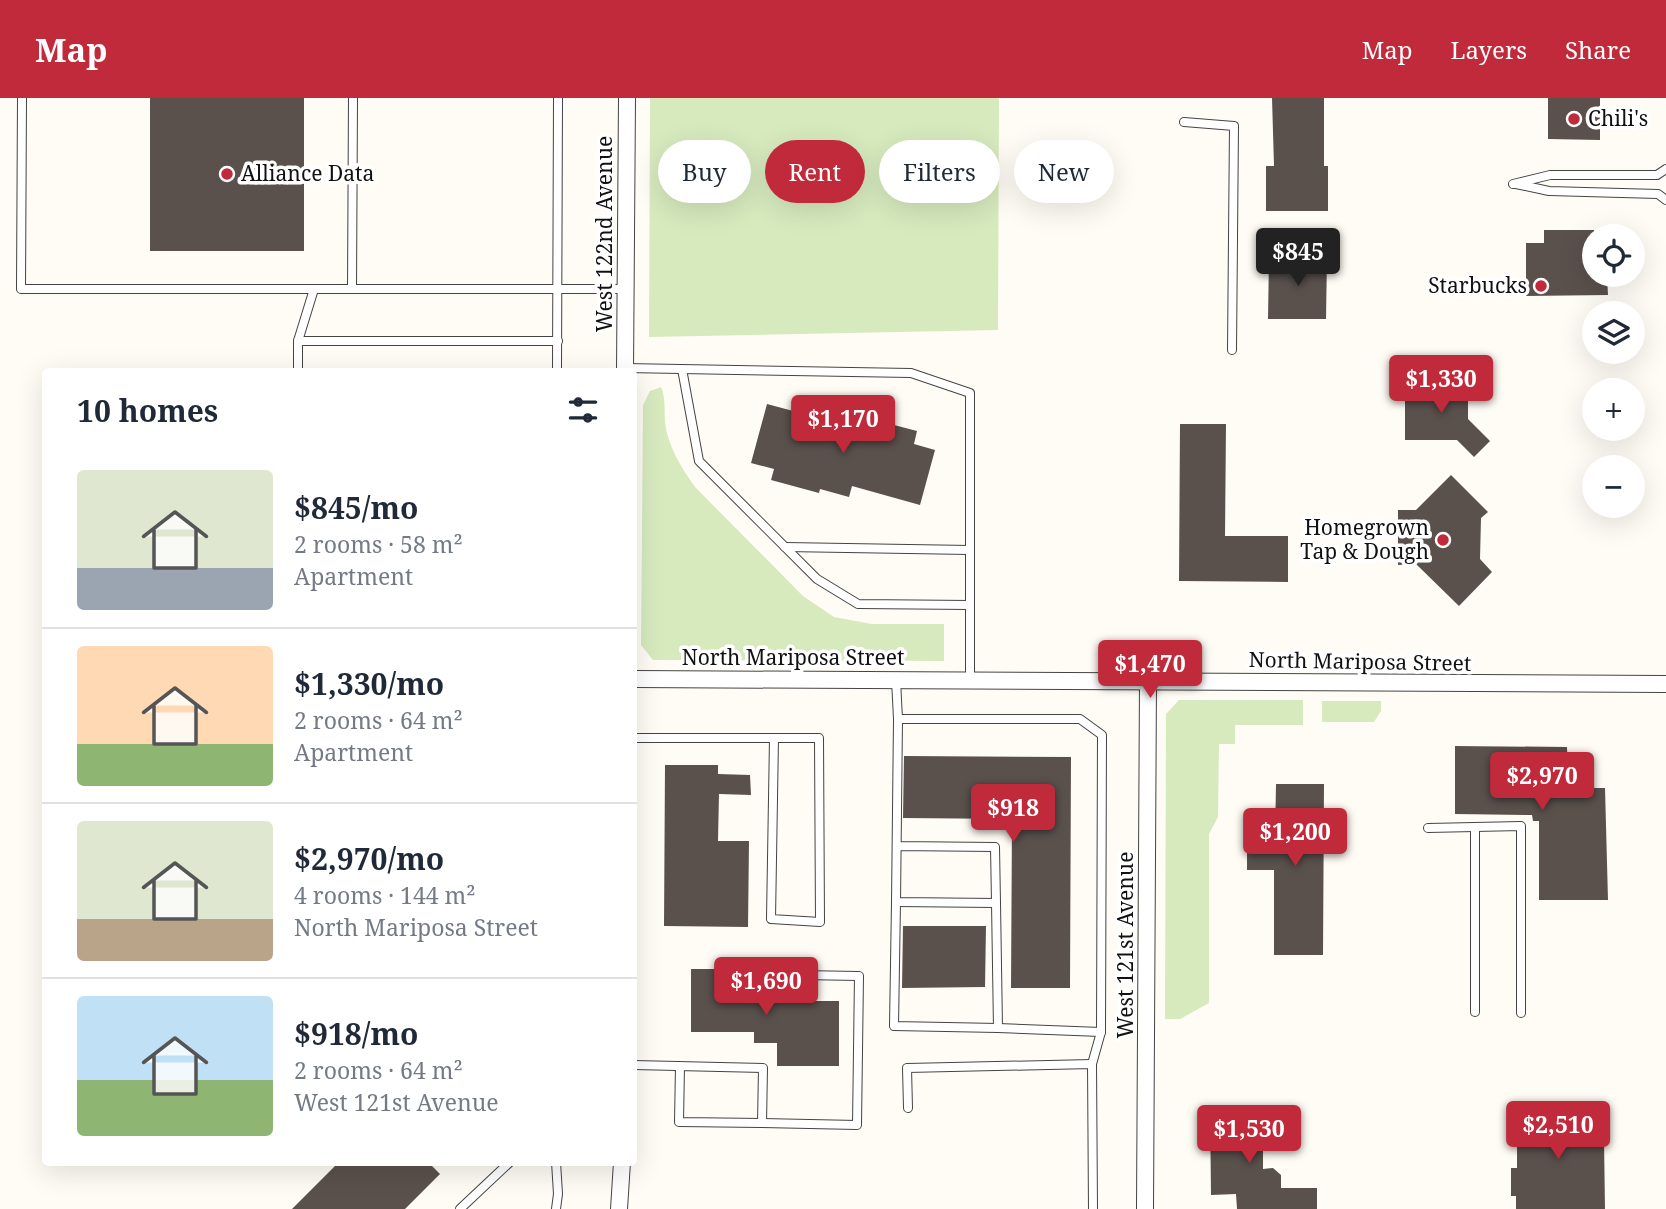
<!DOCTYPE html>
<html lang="en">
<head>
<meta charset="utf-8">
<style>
	body { margin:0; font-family:"Noto Serif",serif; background:#f6f6f7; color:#1f2937; height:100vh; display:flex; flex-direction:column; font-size:26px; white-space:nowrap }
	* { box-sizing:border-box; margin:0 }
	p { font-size:23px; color:#747a83 }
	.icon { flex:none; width:38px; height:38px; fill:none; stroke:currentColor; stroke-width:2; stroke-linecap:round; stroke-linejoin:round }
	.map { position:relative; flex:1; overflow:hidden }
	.sheet { position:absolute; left:42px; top:270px; width:595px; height:798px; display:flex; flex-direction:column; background:#fff; border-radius:7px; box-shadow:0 7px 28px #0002 }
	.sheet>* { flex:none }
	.guide { position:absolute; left:658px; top:42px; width:665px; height:63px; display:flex; gap:14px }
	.tools { position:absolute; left:1582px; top:126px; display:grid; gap:14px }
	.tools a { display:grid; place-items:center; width:63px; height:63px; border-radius:50%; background:#fff; box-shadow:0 7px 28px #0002; font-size:35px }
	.price { position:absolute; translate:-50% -60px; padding:0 16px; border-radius:7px; background:#c02a3b; color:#fff; font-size:23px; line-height:46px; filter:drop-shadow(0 2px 4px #0008) }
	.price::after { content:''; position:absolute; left:50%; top:42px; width:21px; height:16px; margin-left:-10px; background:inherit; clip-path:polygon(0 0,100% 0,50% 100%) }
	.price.on { background:#222; color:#fff }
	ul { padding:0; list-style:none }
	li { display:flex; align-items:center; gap:21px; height:175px; padding:0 35px }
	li+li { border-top:2px solid #e0e1e3 }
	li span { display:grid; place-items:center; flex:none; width:196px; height:140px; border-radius:7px; color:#555 }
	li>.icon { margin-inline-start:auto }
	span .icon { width:84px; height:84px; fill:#fffc; stroke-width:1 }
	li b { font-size:30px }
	h2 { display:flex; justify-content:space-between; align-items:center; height:84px; padding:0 35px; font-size:30px }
	.chip { padding:0 24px; border-radius:32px; background:#fff; box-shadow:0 7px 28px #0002; font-size:24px; line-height:63px }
	.chip.on { background:#c02a3b; color:#fff }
	header { display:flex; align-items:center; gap:42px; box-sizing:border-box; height:98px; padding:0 35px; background:#c02a3b; color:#fff }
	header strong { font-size:33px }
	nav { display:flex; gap:38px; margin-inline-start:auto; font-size:24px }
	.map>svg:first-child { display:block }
</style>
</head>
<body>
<header>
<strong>Map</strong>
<nav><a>Map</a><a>Layers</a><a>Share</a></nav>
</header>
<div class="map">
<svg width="1666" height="1111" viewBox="0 0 1666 1111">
	<rect width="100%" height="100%" fill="#fffcf5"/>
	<g fill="#d7eabe">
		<polygon points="650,0 999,0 998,232 649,239"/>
		<path d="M661 289C666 301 664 310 665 323 667 347 682 371 696 390L803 498 834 519 872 526H944V563L653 562 641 547 643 307 650 293Z"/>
		<polygon points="1179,602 1303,602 1303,627 1235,627 1235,646 1219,646 1218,719 1209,736 1209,905 1180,921 1165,921 1166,616"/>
		<polygon points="1322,603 1381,603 1381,613 1374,624 1322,624"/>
	</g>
	<g fill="#5a514d">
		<rect x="150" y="0" width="154" height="153"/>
		<polygon points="1272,0 1324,0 1324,68 1328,68 1328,113 1266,113 1266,68 1274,68"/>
		<polygon points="1548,0 1600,0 1600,42 1548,41"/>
		<polygon points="1544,132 1594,132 1594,177 1607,177 1608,197 1526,198 1526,145 1544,145"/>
		<polygon points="1269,159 1327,159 1326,221 1268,221"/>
		<polygon points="1444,278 1444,289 1468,289 1468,321 1490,343 1474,359 1457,342 1405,342 1405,290 1425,290 1425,279"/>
		<polygon points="767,306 838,325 841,316 870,324 871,321 917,333 914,346 935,352 920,407 852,388 849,399 820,391 819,395 771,382 774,371 751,365"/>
		<polygon points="1180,326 1226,326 1225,438 1288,438 1288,484 1179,483"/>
		<polygon points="1451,377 1488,414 1481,420 1480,461 1492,474 1459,508 1416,466 1398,467 1398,412 1416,412"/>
		<polygon points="1455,648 1567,649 1568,676 1582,676 1582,690 1605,690 1608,802 1539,802 1539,723 1533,723 1532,717 1455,716"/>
		<polygon points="904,658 1071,659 1070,890 1011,890 1012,721 903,720"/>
		<polygon points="665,667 718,667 718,676 750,677 751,697 719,696 718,743 749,743 748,829 664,828"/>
		<polygon points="1276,686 1324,686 1323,857 1274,857 1274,772 1247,772 1247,740 1275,740"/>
		<polygon points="903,828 986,828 985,889 902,890"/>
		<polygon points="691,871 754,871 754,887 777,887 777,903 839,903 839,968 777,968 777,945 754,945 754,934 691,934"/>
		<polygon points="1210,1012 1263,1012 1263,1071 1273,1070 1281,1077 1281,1090 1317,1090 1317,1111 1237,1111 1236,1096 1211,1097"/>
		<polygon points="1517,1012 1594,1012 1595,1041 1604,1041 1605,1111 1516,1111 1516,1098 1511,1098 1511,1070 1517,1070"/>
		<polygon points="339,1064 428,1064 440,1076 405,1111 292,1111"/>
	</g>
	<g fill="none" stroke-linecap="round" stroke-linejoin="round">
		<defs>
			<g id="service">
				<polyline points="22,0 21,191 626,191"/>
				<polyline points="1184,24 1234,28 1232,252"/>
				<polyline points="1513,86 1550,77 1657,77 1666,71"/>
				<polyline points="1516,86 1549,93 1658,96 1666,102"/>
				<polyline points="352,191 353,0"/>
				<polyline points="298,243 558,243"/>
				<polyline points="625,270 911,275 970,295 970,582"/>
				<polyline points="682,271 699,363 817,481 858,506 970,507"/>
				<polyline points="298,273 298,243 314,191"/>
				<polyline points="557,273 558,0"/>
				<polyline points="785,449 970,452"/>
				<polyline points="896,582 898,621 1080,621 1102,637 1101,934 1092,966"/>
				<polyline points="634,640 819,640 820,824 771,821 774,640"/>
				<polyline points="1475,729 1475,914"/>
				<polyline points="1428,730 1521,728 1521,915"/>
				<polyline points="897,748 995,749 996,805 896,804 898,621"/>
				<polyline points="896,804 894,928 998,930 996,805"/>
				<polyline points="998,930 1101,934"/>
				<polyline points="634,967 763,970 762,1025 679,1024 680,968"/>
				<polyline points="908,1010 907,970 1092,966 1093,1111"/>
				<polyline points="762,1025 857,1027 859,878 800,877"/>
				<polyline points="460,1111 510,1064"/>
				<polyline points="556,1111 558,1096 556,1064"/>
			</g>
			<g id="minor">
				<polyline points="625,273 627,0"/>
				<polyline points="634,581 1666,586"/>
				<polyline points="619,1111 622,1064"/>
				<polyline points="1145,1111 1148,584"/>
			</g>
		</defs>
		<use href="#service" stroke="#444" stroke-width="10"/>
		<use href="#minor" stroke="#444" stroke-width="18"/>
		<use href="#service" stroke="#fff" stroke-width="8"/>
		<use href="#minor" stroke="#fff" stroke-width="16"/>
	</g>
	<g fill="#c02a3b" stroke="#fff" stroke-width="2.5">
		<circle cx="1574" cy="21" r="7"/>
		<circle cx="227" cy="76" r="7"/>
		<circle cx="1541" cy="188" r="7"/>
		<circle cx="1443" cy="442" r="7"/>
	</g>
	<g text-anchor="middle" stroke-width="7" stroke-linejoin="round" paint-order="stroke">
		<g font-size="21" fill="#111" stroke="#fff" text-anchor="start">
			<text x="1588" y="28">Chili's</text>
			<text x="241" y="83">Alliance Data</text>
			<text x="1527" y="195" text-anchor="end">Starbucks</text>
			<text x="1429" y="437" text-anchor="end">Homegrown<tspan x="1429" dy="24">Tap &amp; Dough</tspan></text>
		</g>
		<g font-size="21" fill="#111" stroke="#fff">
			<text transform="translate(605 136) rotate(-90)" y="7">West 122nd Avenue</text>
			<text x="793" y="567">North Mariposa Street</text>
			<text transform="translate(1360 564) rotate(1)" y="7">North Mariposa Street</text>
			<text transform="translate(1126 847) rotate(-90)" y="7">West 121st Avenue</text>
		</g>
	</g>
</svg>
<div class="tools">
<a><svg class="icon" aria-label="locate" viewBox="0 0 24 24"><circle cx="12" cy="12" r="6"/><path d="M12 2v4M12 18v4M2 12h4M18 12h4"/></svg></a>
<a><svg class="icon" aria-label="layers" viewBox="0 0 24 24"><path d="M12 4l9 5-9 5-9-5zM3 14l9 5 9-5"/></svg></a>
<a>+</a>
<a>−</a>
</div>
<b class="price on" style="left:1298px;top:190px">$845</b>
<b class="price" style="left:1441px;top:317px">$1,330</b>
<b class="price" style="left:843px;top:357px">$1,170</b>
<b class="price" style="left:1150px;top:602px">$1,470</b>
<b class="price" style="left:1542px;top:714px">$2,970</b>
<b class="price" style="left:1013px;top:746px">$918</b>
<b class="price" style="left:1295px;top:770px">$1,200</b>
<b class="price" style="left:766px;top:919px">$1,690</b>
<b class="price" style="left:1558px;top:1063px">$2,510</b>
<b class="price" style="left:1249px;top:1067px">$1,530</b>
<div class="guide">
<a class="chip">Buy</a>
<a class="chip on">Rent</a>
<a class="chip">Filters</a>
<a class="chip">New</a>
</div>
<section class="sheet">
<h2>10 homes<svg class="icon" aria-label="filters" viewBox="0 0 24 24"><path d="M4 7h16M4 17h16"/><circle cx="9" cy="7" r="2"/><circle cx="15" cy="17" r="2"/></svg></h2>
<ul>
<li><span style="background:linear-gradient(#dfe7d0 70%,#9aa5b1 0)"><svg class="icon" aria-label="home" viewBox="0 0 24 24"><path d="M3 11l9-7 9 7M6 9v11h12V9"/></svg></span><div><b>$845/mo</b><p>2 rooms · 58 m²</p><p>Apartment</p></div></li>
<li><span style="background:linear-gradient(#ffd9b3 70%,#8fb573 0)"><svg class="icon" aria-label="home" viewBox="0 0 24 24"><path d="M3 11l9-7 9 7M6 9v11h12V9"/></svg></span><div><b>$1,330/mo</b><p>2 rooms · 64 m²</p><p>Apartment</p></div></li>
<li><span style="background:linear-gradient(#dfe7d0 70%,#b9a48a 0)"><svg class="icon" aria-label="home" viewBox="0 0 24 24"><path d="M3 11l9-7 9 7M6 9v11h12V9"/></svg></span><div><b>$2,970/mo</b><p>4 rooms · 144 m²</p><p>North Mariposa Street</p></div></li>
<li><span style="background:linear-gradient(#bfe0f5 60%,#8fb573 0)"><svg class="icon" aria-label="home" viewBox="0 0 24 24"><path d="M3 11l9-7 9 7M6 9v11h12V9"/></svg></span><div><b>$918/mo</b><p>2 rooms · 64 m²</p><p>West 121st Avenue</p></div></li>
</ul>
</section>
</div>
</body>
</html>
